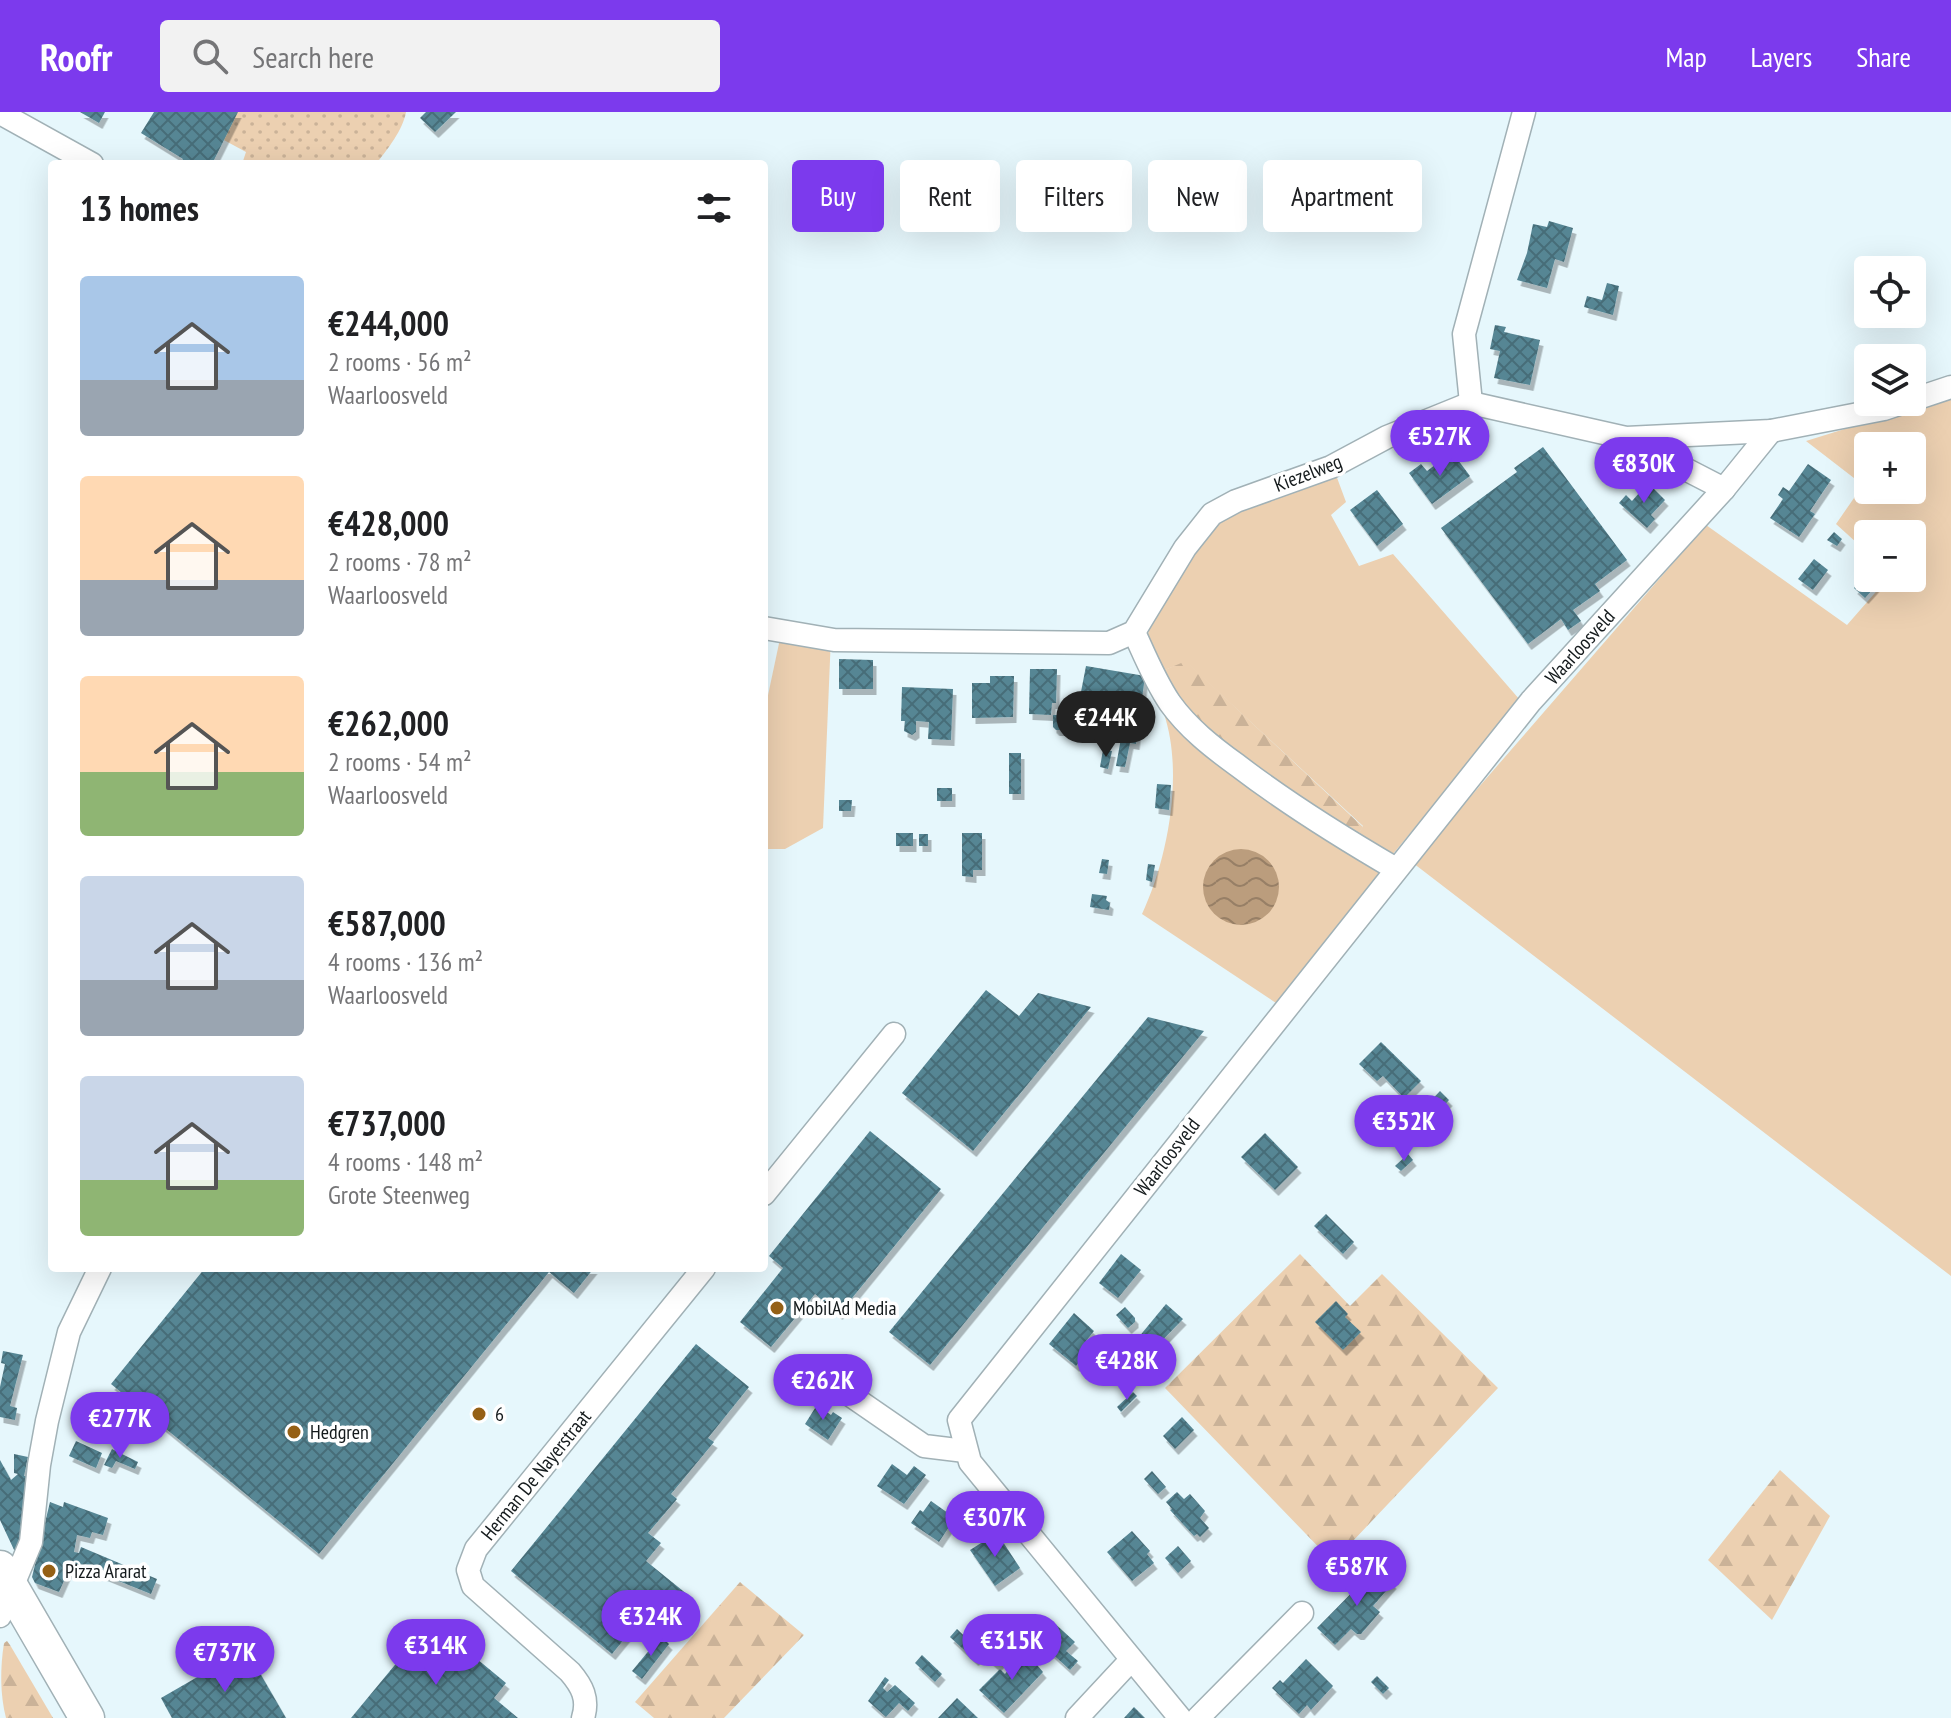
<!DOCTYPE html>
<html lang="en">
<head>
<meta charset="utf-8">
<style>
	body { margin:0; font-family:"PT Sans Narrow",sans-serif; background:#f2f2f2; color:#202124; height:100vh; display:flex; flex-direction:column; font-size:30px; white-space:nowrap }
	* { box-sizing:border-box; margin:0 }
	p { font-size:26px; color:#757577 }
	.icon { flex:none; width:44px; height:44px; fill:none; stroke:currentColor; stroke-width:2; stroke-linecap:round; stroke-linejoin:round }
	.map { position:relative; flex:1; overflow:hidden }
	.panel { position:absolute; left:48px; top:48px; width:720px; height:1112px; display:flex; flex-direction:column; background:#fff; border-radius:8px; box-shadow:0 8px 32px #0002 }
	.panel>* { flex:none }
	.banner { position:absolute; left:792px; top:48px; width:760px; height:72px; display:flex; gap:16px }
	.buttons { position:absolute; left:1854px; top:144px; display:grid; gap:16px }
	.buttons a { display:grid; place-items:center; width:72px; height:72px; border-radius:8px; background:#fff; box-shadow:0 8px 32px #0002; font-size:40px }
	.price { position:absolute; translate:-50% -68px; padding:0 18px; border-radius:28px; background:#7c3aed; color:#fff; font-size:26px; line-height:52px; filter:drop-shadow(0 2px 4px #0008) }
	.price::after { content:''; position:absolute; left:50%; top:48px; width:24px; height:18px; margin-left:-12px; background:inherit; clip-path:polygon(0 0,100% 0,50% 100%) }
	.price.selected { background:#222; color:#fff }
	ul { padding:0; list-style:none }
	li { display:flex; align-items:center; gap:24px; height:200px; padding:0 32px }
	li span { display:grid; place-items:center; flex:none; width:224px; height:160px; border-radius:8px; color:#555 }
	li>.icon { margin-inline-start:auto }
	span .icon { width:96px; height:96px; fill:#fffc; stroke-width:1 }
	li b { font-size:34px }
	h2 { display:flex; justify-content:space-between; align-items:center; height:96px; padding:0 32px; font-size:34px }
	.tag { padding:0 28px; border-radius:8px; background:#fff; box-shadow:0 8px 32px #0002; font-size:28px; line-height:72px }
	.tag.selected { background:#7c3aed; color:#fff }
	header { display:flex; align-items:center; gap:48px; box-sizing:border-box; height:112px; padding:0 40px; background:#7c3aed; color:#fff }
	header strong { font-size:38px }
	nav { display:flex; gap:44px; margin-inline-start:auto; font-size:28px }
	.search { width:560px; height:72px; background:#f2f2f2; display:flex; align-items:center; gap:20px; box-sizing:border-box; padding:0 28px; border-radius:8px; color:#757577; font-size:30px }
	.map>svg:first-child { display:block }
</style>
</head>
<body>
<header>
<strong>Roofr</strong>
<div class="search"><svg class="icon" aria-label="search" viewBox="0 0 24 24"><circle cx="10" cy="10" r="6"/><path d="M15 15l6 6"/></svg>Search here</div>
<nav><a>Map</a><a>Layers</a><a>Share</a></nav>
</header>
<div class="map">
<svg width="1951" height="1606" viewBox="0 0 1951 1606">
	<defs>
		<pattern id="forest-firs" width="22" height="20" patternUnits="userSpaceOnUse" patternTransform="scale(2)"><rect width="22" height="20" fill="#ecd0b1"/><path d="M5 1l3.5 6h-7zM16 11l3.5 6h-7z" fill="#cab298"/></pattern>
		<pattern id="garden-dots" width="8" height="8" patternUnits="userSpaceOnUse" patternTransform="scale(2)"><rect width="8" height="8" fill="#ecd0b1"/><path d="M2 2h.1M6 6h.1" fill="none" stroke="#cab298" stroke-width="1.8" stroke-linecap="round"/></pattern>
		<pattern id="water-waves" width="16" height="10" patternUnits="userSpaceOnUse" patternTransform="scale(2)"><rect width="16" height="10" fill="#bb9d7d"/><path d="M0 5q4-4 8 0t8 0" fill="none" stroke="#977f66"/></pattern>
		<pattern id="building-cross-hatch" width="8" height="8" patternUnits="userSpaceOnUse" patternTransform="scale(2)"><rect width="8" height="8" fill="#568694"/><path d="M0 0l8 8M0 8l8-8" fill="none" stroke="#466d78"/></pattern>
		<filter id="shadow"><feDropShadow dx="3.5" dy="6" stdDeviation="0" flood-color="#0004"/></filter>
	</defs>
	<rect width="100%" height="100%" fill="#e6f7fc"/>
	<g fill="#ecd0b1" fill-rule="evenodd">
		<path d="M1951 284V1164L1413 751 1706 413 1847 513 1888 466H1912V422H1868V441L1836 412 1863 373 1806 329ZM1868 334H1912V378H1868Z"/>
		<polygon points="1336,363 1346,390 1331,403 1359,454 1393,442 1520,588 1393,742 1358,723 1363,714 1186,550 1162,559 1148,522 1153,501 1204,422 1228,401"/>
		<polygon points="781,522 831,524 823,716 785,737 764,737 764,602"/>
		<path d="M1164 602 1223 653 1383 761 1279 893 1142 802C1168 747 1184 661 1164 602Z"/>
	</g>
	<g fill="url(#forest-firs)">
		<polygon points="1186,549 1363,715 1358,723 1298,690 1210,621 1185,594 1162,559"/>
		<polygon points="1300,1142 1350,1194 1382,1162 1498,1276 1333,1450 1165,1276"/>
		<polygon points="1780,1358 1830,1404 1772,1508 1708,1448"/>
		<polygon points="740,1470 804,1523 724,1606 654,1606 635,1590"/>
		<path d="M7 1529 10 1533 53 1606H6C0 1583 0 1556 4 1531Z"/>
	</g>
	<path fill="url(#garden-dots)" d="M235 0H406C403 18 387 38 376 52H242L246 40 222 27Z"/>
	<circle fill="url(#water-waves)" cx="1241" cy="775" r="38"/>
	<g fill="url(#building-cross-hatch)" filter="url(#shadow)">
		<polygon points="80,0 105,0 99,11"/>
		<polygon points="154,0 238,0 212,52 180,52 183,47 141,21"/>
		<polygon points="426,0 456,0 435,20 420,6"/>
		<polygon points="1549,109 1573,116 1564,150 1555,147 1547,176 1517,168 1527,141 1533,112 1547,115"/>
		<polygon points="1607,171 1619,174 1613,203 1584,195 1587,184 1602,188"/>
		<polygon points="1495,213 1506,215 1504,220 1540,228 1530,273 1494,266 1500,239 1490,237"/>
		<polygon points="1543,335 1627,448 1595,472 1600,479 1573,498 1581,509 1568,518 1561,507 1528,532 1441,416 1510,365 1517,360 1514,356"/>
		<polygon points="1452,340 1470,364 1432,392 1409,361 1421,352 1427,359"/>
		<polygon points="1808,352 1831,368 1810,399 1815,402 1799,425 1770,406 1783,387 1778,383 1783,375 1789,379"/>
		<polygon points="1648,371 1665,388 1651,403 1655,407 1647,416 1619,391 1626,383 1632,389"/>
		<polygon points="1377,378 1403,412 1377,434 1350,398"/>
		<polygon points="1834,420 1842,427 1837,434 1827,428"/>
		<polygon points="1814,447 1828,458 1813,478 1798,467"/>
		<polygon points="1868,460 1868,466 1883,466 1865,486 1854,476"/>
		<polygon points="839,547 873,548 873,577 839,577"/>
		<polygon points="1086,554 1145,564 1136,632 1130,631 1125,655 1116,654 1125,604 1114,602 1116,592 1080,585"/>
		<polygon points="1030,557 1057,557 1056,591 1052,591 1051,603 1029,602"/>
		<polygon points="990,564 1014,564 1013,605 972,606 972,571 990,571"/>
		<polygon points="902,575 953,577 951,628 928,627 929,610 916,609 916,620 912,623 904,619 905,609 901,609"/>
		<polygon points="1053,603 1063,603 1063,618 1056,618 1053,615"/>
		<polygon points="1103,638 1112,639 1108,657 1100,655"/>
		<rect x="1009" y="641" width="12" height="41"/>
		<polygon points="1157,672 1171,673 1169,698 1155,696"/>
		<rect x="937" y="676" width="15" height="13"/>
		<polygon points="839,688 852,688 851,699 839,699"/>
		<rect x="896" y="721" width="17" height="13"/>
		<polygon points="962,721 982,721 982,758 973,758 973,765 962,764"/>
		<rect x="919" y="722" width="9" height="12"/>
		<polygon points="1102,747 1109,748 1107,762 1099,761"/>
		<polygon points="1148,752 1155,753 1152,770 1146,768"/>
		<polygon points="1092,782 1107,784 1106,788 1110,791 1109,798 1090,795"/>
		<polygon points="986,878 1019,904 1038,881 1091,895 973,1039 902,981"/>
		<polygon points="1148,905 1204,919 930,1253 889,1220"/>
		<polygon points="1381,930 1421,969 1404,986 1383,964 1377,969 1359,952"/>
		<polygon points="1440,979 1449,988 1442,996 1446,1001 1437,1010 1423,997"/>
		<polygon points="870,1019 941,1077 839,1202 815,1182 771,1235 740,1210 783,1156 769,1144"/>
		<polygon points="1265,1021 1298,1055 1275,1078 1241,1045"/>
		<polygon points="1408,1042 1413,1048 1401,1059 1395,1054"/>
		<polygon points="1326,1102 1354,1130 1343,1142 1314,1114"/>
		<polygon points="1121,1142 1141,1158 1118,1186 1099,1171"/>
		<polygon points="205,1156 594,1156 574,1181 549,1160 319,1442 111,1272"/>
		<polygon points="1336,1189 1348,1202 1345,1205 1361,1220 1343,1238 1315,1210"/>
		<polygon points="1166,1192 1183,1207 1152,1239 1138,1226"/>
		<polygon points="1125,1195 1135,1206 1135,1210 1128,1216 1116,1203"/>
		<polygon points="1074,1201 1094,1219 1086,1229 1092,1234 1076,1254 1049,1232"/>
		<polygon points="696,1232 749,1275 708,1326 714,1330 671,1382 677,1387 648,1421 661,1431 646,1449 688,1483 673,1502 656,1488 612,1542 511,1459"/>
		<polygon points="3,1239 23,1243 10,1294 17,1296 15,1308 0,1305 0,1275 5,1252 1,1251"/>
		<polygon points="1133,1280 1137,1284 1121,1300 1117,1295"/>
		<polygon points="817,1293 831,1303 833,1300 842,1306 828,1328 805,1312"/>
		<polygon points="1182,1305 1194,1318 1175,1337 1163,1324"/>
		<polygon points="76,1329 102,1341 96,1356 69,1344"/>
		<polygon points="112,1337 138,1350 135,1357 116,1349 112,1356 104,1353"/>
		<polygon points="14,1342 28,1345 24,1364 27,1364 24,1385 26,1417 19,1426 23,1427 16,1442 0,1408 0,1348 11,1368 18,1362 14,1361"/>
		<polygon points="892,1352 907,1363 914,1354 926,1363 904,1392 877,1374"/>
		<polygon points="1152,1359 1166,1375 1158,1382 1144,1367"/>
		<polygon points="1177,1380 1184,1387 1190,1382 1205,1399 1200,1406 1209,1416 1200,1425 1197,1422 1194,1424 1170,1398 1172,1397 1166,1390"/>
		<polygon points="931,1389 955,1406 939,1430 911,1411 920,1398 923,1400"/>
		<polygon points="50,1390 63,1395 64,1390 108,1406 103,1423 92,1420 90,1426 77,1423 74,1440 79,1441 81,1435 157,1467 151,1482 94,1459 71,1453 59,1480 35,1471 32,1465"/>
		<polygon points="1132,1419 1150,1439 1147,1442 1154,1451 1132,1469 1107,1440"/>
		<polygon points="997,1421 1020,1456 995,1474 970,1438"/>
		<polygon points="1178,1434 1191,1449 1178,1461 1165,1446"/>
		<polygon points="1377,1455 1393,1471 1373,1494 1380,1500 1361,1522 1357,1522 1351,1517 1335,1533 1317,1516"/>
		<polygon points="1051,1508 1075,1530 1066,1539 1078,1549 1070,1558 1035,1526"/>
		<polygon points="957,1517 980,1539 985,1533 993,1540 997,1536 1006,1544 997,1554 982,1541 975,1548 950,1525"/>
		<polygon points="661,1524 669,1532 642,1567 632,1559"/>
		<polygon points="418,1525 442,1544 454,1528 506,1571 494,1586 518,1606 351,1606"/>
		<polygon points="246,1537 286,1606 172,1606 161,1586"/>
		<polygon points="1026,1540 1043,1560 1004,1601 979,1578 1000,1557 1005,1562 1009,1557 1005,1553 1014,1543 1019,1548"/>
		<polygon points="922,1543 942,1562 935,1570 915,1551"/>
		<polygon points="1306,1547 1333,1574 1311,1598 1307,1593 1299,1602 1272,1576 1280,1568 1283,1571"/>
		<polygon points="1377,1564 1389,1576 1383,1582 1371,1570"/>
		<polygon points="885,1565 889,1568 883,1576 887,1580 895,1573 915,1591 908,1599 899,1591 886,1605 868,1589"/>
		<polygon points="957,1586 978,1606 938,1606"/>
		<polygon points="1134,1595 1145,1606 1124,1606"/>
	</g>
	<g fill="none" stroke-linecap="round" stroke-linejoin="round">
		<defs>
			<g id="minor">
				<polyline points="0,1 92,52"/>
				<polyline points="1912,288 1951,275"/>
				<polyline points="1471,291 1464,222 1524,0"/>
				<polyline points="1629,328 1724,377"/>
				<polyline points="764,516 834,528 1109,531 1134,520 1185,436 1212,402 1236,389 1331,355 1387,325 1471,291 1626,326 1771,319 1884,297 1905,290"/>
				<path d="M1134 520C1145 544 1155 569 1170 591 1188 616 1212 635 1237 653 1288 692 1341 725 1396 757"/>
				<polyline points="764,1082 894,922"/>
				<polyline points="824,1265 924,1334 965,1339"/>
				<polyline points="0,1504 31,1430 39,1353 47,1309 69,1220 100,1156"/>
				<path d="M583 1606C589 1587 582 1574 570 1560L473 1474 468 1458 476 1437 704 1156"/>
				<polyline points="1077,1606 1131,1548"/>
				<polyline points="1180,1606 970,1350 959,1308 1531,589 1724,377 1771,319"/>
				<polyline points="1198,1606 1302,1501"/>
			</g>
			<polyline id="primary" points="0,1456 87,1606"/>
		</defs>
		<use href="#minor" stroke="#a1b1b6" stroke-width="25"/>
		<use href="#primary" stroke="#a1b1b6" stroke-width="37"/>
		<use href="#minor" stroke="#fff" stroke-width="22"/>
		<use href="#primary" stroke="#fff" stroke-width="34"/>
	</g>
	<g fill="#956015" stroke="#fff" stroke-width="3">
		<circle cx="777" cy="1196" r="8"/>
		<circle cx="479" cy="1302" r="8"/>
		<circle cx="294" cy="1320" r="8"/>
		<circle cx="49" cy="1459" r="8"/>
	</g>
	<g text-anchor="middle" stroke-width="7" stroke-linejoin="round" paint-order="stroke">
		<g font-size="20" fill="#141a1c" stroke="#fff">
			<text transform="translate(1308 361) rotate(-21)" y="7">Kiezelweg</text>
			<text transform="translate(1580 535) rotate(-48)" y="7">Waarloosveld</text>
			<text transform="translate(1167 1045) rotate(-52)" y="7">Waarloosveld</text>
			<text transform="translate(536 1363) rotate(-51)" y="7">Herman De Nayerstraat</text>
		</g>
		<g font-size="20" fill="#141a1c" stroke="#fff" text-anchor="start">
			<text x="793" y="1203">MobilAd Media</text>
			<text x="495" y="1309">6</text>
			<text x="310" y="1327">Hedgren</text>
			<text x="65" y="1466">Pizza Ararat</text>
		</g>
	</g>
</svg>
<div class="buttons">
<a><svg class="icon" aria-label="locate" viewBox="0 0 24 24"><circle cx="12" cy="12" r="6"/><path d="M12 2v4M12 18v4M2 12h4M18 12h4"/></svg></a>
<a><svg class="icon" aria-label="layers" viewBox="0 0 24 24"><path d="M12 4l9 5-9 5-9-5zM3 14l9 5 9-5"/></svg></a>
<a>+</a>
<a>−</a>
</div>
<b class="price" style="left:1440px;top:366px">€527K</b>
<b class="price" style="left:1644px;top:393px">€830K</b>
<b class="price selected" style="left:1106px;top:647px">€244K</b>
<b class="price" style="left:1404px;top:1051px">€352K</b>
<b class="price" style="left:1127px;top:1290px">€428K</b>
<b class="price" style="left:823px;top:1310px">€262K</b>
<b class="price" style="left:120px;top:1348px">€277K</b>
<b class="price" style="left:995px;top:1447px">€307K</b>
<b class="price" style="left:1357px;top:1496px">€587K</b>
<b class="price" style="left:651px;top:1546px">€324K</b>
<b class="price" style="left:1012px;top:1570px">€315K</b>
<b class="price" style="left:436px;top:1575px">€314K</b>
<b class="price" style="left:225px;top:1582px">€737K</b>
<div class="banner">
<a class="tag selected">Buy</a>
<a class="tag">Rent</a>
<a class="tag">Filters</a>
<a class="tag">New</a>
<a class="tag">Apartment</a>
</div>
<section class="panel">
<h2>13 homes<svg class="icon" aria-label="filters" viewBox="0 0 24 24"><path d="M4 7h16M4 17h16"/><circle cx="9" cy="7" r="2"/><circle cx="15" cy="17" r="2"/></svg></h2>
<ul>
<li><span style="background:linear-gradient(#a9c7e8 65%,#9aa5b1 0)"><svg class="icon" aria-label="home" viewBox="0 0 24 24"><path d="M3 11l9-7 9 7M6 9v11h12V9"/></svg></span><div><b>€244,000</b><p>2 rooms · 56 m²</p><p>Waarloosveld</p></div></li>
<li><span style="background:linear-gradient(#ffd9b3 65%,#9aa5b1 0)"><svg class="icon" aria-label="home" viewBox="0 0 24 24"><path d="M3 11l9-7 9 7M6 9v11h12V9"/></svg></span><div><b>€428,000</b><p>2 rooms · 78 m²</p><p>Waarloosveld</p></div></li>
<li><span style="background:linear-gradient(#ffd9b3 60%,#8fb573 0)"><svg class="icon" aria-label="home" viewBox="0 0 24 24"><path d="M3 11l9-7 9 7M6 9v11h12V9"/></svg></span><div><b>€262,000</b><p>2 rooms · 54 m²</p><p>Waarloosveld</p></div></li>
<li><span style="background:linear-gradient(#c9d6e8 65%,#9aa5b1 0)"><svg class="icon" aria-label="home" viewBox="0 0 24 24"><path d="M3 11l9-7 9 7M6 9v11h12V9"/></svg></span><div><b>€587,000</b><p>4 rooms · 136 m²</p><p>Waarloosveld</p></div></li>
<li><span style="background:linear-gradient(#c9d6e8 65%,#8fb573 0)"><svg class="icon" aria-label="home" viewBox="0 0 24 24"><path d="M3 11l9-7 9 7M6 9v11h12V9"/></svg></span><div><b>€737,000</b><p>4 rooms · 148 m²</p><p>Grote Steenweg</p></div></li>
</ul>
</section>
</div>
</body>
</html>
